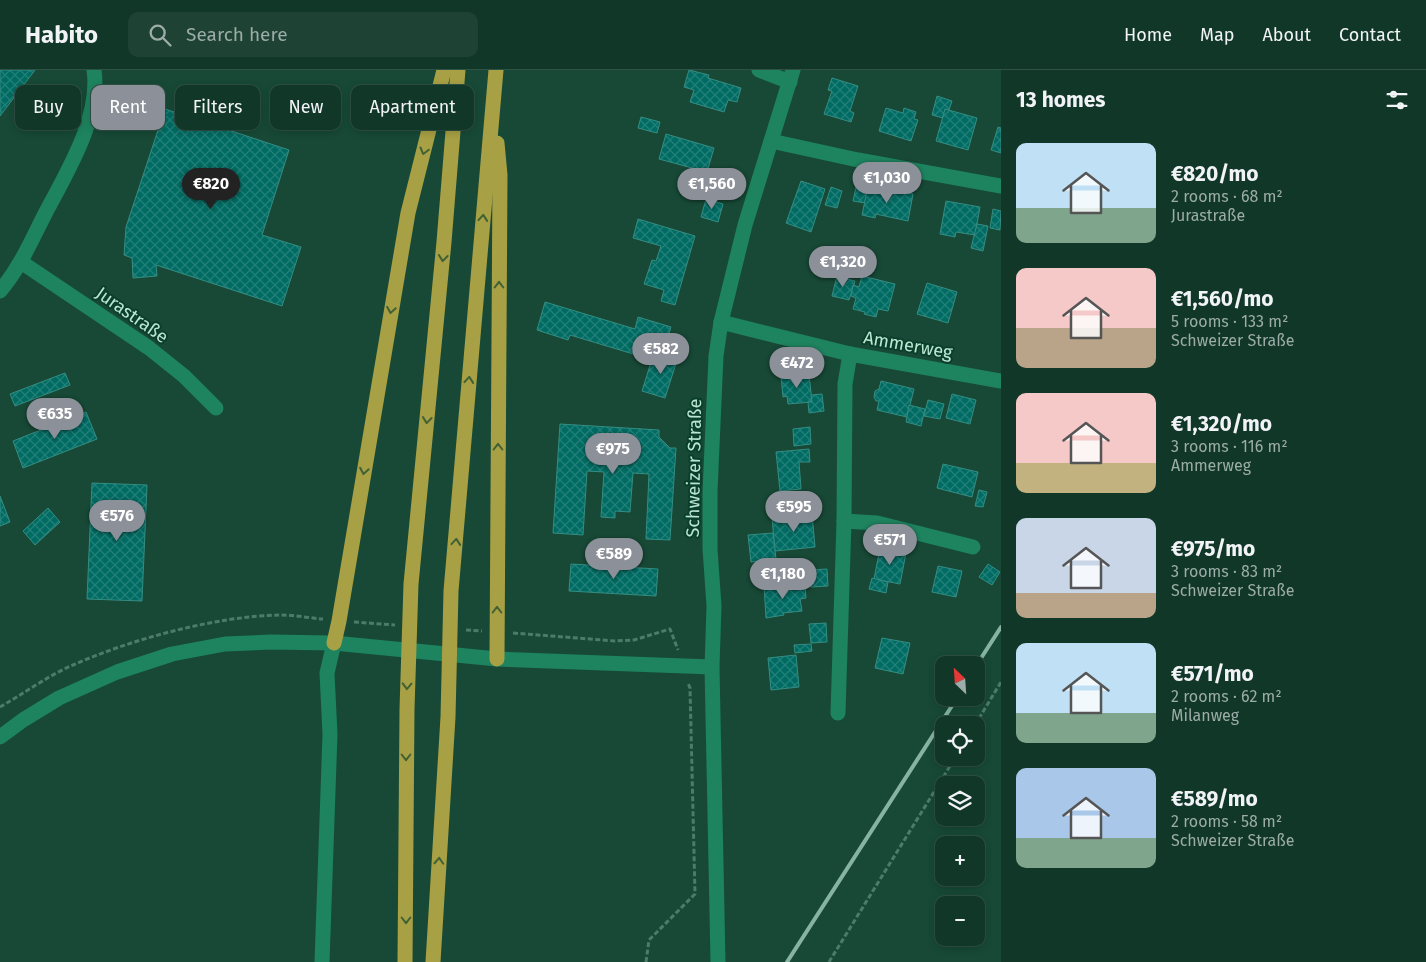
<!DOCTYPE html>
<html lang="en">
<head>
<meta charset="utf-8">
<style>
	body { margin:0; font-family:"Fira Sans",sans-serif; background:#1e4234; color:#f1f3f6; height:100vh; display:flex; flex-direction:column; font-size:19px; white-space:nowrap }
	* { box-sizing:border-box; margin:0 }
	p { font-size:16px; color:#9caca8 }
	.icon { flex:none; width:28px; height:28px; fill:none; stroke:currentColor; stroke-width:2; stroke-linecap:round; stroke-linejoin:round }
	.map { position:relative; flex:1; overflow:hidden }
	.sheet { display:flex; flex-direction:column; background:#113728; width:425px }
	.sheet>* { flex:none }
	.hud { position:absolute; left:15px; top:15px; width:475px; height:45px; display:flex; gap:10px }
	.needle { width:32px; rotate:335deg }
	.controls { position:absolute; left:935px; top:586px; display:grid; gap:10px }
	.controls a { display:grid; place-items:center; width:50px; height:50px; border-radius:10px; background:#113728; box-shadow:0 2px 8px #0003,0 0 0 1px #305145; font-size:25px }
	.price { position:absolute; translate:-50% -42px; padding:0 11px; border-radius:18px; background:#8c9099; color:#fff; font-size:16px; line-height:32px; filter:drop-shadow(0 1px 2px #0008) }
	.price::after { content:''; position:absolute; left:50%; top:30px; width:15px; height:11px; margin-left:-8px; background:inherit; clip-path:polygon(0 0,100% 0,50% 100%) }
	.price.active { background:#222; color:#fff }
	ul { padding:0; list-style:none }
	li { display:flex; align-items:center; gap:15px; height:125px; padding:0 15px }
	li span { display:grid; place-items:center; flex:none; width:140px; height:100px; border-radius:10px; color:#555 }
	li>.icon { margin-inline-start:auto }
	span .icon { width:60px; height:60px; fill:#fffc; stroke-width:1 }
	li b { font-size:21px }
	h2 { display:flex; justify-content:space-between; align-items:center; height:60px; padding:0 15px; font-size:21px }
	.tag { padding:0 18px; border-radius:10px; background:#113728; box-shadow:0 2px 8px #0003,0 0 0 1px #305145; font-size:18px; line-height:45px }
	.tag.active { background:#8c9099; color:#fff }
	header { display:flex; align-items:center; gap:30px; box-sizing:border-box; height:70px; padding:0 25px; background:#113728; border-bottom:1px solid #305145 }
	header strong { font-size:24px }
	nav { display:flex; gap:28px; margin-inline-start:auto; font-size:18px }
	.search { width:350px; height:45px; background:#1e4234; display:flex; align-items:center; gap:12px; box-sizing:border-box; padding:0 18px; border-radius:10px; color:#9caca8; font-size:19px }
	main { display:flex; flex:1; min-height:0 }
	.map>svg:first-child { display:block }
</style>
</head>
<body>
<header>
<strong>Habito</strong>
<div class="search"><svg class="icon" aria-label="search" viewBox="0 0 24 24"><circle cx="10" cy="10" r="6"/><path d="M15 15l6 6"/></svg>Search here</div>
<nav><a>Home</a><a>Map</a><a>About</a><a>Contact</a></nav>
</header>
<main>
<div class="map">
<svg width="1001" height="892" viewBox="0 0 1001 892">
	<defs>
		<pattern id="building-cross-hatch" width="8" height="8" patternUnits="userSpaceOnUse" patternTransform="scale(1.25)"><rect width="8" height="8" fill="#006b62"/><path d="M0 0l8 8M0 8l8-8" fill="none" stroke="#238078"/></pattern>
	</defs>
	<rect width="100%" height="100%" fill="#174936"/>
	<g fill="url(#building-cross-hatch)" stroke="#358d82">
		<polygon points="0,0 35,0 0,46"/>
		<polygon points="689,0 709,5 708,8 741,18 737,32 728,30 724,42 690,32 694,20 684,17"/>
		<polygon points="832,8 858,16 850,41 854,43 851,52 824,44 832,21 828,20"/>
		<polygon points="937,26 952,31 949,40 945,39 943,48 932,45"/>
		<polygon points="886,38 903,43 904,38 916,42 914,49 918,50 911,71 879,61"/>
		<polygon points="165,39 289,80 262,165 301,177 282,236 156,195 157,206 133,208 132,188 124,185 126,157"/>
		<polygon points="945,39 977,48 968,80 936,71"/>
		<polygon points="641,47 660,52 657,63 638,58"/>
		<polygon points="998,57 1001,58 1001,83 991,80"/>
		<polygon points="666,64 714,78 707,102 659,89"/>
		<polygon points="801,111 825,119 811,162 786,153"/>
		<polygon points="857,113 868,116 865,133 853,131"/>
		<polygon points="868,116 913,124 908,151 876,144 875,148 862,145"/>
		<polygon points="831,117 842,121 837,138 825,135"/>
		<polygon points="706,129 723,134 718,152 701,147"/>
		<polygon points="946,131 980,137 975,165 956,162 955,167 940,164"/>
		<polygon points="993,139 1001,141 1000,160 990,158"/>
		<polygon points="638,149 695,166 675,235 661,231 664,220 644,214 652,190 656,191 661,176 633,168"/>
		<polygon points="977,154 988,156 983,181 971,178"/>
		<polygon points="837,206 855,211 849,230 832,226"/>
		<polygon points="862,206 895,214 888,241 878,239 876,247 864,244 865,242 853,239 856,228 851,226 853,215 859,217"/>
		<polygon points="927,213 957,222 948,253 917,244"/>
		<polygon points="545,232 635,259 638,247 671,257 660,292 570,265 568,270 537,260"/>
		<polygon points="664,280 679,284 665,328 642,321 652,289 660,292"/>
		<polygon points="65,303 70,315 15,336 10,324"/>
		<polygon points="809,304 812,332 788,334 787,326 783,327 781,306"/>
		<polygon points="881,311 914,319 907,347 877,340 879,331 876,331 874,327 875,321 879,319"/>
		<polygon points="822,324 824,341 809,343 808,332 812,332 811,325"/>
		<polygon points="952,324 976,330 970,354 946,348"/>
		<polygon points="928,330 944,334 940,349 924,346"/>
		<polygon points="909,335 925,339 921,356 906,352"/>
		<polygon points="86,342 97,369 23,398 13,371"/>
		<polygon points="560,354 659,360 659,367 670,378 676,378 670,470 646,469 649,404 633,403 630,442 615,441 615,448 601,447 604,402 587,401 583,465 553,463"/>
		<polygon points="810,357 811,374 794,376 793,359"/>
		<polygon points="809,379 810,392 799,392 801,419 780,421 776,382"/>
		<polygon points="943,394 978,402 972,427 937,418"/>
		<polygon points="92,413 147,415 142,531 87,529"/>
		<polygon points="979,420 987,422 983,437 975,436"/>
		<polygon points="0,426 10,452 0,456"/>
		<polygon points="48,438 60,452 35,475 23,461"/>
		<polygon points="812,444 815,477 775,481 772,448"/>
		<polygon points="773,463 776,489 751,492 748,465"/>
		<polygon points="880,478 906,483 900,514 874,509"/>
		<polygon points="571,494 658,499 656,526 569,521"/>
		<polygon points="988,494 1000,502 992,515 979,507"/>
		<polygon points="938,496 962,501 956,527 932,522"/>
		<polygon points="827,499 828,516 811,517 810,500"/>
		<polygon points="872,508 888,512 886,523 869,519"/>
		<polygon points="781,514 781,518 805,516 806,528 800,529 802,541 783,543 784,545 766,548 764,515"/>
		<polygon points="826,553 827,572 811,573 809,554"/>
		<polygon points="882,568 910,573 903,604 875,598"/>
		<polygon points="811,574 812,581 795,583 794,575"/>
		<polygon points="796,585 799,617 771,620 768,588"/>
	</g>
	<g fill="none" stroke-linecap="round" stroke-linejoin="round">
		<g stroke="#4c7c69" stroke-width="3" stroke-dasharray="5 2.5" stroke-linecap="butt">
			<polyline points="354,552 395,555"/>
			<polyline points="466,560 482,561"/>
			<polyline points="513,563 615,571 634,570 670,559 678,580"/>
			<path d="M0 637C23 624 49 605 73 595 132 569 216 546 281 545 294 545 309 548 323 549"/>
			<polyline points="975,655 1001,612"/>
			<polyline points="646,892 649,870 695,824 690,618 688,613"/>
			<polyline points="829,892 955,688"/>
		</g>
		<g stroke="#1e835f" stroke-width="15">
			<polyline points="759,0 790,12"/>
			<polyline points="771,71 858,90 1001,116"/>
			<polyline points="21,192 149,278 184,306 216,338"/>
			<path d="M0 221C20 198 32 169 46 142 67 102 101 47 94 0"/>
			<polyline points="721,252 850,284 1001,311"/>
			<polyline points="844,451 877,453 973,477"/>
			<polyline points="838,643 844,451 845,314 850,284"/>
			<polyline points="0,667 23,650 59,628 117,602 172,584 225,574 271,572 334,573 497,589 712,597"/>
			<polyline points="322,892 330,664 327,603 334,573"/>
			<polyline points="718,892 712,597 714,536 710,479 710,422 716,286 721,252 745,155 793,0"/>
		</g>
		<g stroke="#a8a044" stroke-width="15">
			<polyline points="497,73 500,105 497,589"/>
			<polyline points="334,573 339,551 408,143 444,0"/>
			<polyline points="405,892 407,639 411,514 444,172 458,0"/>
			<polyline points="433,892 448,647 451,521 496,0"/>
		</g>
		<g stroke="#86b4a0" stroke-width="4">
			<polyline points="976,596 1001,557"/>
			<polyline points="787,892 957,628"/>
		</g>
	</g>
	<defs><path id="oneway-chevron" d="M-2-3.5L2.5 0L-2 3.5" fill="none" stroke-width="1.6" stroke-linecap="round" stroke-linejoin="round" transform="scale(1.25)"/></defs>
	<g stroke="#416134">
		<use href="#oneway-chevron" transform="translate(424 81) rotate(105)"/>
		<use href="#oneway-chevron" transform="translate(483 148) rotate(-85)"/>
		<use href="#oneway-chevron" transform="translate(443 188) rotate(96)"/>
		<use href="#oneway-chevron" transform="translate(499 215) rotate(-90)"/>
		<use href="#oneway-chevron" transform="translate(391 240) rotate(100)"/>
		<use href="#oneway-chevron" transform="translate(469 310) rotate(-85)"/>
		<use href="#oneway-chevron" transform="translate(427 350) rotate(96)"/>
		<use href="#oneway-chevron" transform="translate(498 377) rotate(-90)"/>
		<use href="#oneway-chevron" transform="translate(364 401) rotate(100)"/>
		<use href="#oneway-chevron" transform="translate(456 472) rotate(-85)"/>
		<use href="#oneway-chevron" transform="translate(497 540) rotate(-90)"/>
		<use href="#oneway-chevron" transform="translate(407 616) rotate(92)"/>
		<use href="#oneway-chevron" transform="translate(406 687) rotate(90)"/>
		<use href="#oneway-chevron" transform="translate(439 791) rotate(-87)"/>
		<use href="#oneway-chevron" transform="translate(406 850) rotate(90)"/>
	</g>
	<g text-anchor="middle" stroke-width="4" stroke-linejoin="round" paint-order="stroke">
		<g font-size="18" fill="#bbe6d2" stroke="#0a3f2c">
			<text transform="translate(132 245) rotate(35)" y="6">Jurastraße</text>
			<text transform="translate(908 275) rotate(10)" y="6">Ammerweg</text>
			<text transform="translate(694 398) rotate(-89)" y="6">Schweizer Straße</text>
		</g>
	</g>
</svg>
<div class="controls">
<a><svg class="needle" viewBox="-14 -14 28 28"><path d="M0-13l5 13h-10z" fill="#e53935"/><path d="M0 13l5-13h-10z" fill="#9caca8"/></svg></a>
<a><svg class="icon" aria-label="locate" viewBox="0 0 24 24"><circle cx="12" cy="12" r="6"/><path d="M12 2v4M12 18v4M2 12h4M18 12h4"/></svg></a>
<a><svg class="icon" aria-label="layers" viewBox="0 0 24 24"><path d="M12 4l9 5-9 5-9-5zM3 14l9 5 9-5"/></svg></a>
<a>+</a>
<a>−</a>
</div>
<b class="price" style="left:887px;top:134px">€1,030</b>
<b class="price active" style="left:211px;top:140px">€820</b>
<b class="price" style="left:712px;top:140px">€1,560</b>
<b class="price" style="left:843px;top:218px">€1,320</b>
<b class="price" style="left:661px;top:305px">€582</b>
<b class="price" style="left:797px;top:319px">€472</b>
<b class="price" style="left:55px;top:370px">€635</b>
<b class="price" style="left:613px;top:405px">€975</b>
<b class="price" style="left:794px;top:463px">€595</b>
<b class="price" style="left:117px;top:472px">€576</b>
<b class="price" style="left:890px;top:496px">€571</b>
<b class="price" style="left:614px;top:510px">€589</b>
<b class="price" style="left:783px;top:530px">€1,180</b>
<div class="hud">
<a class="tag">Buy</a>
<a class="tag active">Rent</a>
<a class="tag">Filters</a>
<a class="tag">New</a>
<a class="tag">Apartment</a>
</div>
</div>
<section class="sheet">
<h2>13 homes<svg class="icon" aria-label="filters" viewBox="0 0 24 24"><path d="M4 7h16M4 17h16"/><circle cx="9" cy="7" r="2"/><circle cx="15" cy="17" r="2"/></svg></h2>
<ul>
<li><span style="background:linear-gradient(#bfe0f5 65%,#7fa58c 0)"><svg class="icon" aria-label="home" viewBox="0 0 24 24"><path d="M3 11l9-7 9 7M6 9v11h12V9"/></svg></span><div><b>€820/mo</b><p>2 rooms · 68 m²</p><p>Jurastraße</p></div></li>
<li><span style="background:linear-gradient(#f6c9c9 60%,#b9a48a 0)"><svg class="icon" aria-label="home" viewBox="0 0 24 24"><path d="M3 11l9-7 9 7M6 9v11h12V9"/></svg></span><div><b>€1,560/mo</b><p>5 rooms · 133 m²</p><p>Schweizer Straße</p></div></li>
<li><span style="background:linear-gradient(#f6c9c9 70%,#c2b280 0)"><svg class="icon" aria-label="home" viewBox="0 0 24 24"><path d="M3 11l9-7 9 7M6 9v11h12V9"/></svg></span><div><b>€1,320/mo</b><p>3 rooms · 116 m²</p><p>Ammerweg</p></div></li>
<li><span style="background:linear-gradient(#c9d6e8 75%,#b9a48a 0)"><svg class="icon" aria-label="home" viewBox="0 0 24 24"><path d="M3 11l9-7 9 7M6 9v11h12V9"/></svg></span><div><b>€975/mo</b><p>3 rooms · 83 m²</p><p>Schweizer Straße</p></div></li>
<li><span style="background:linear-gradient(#bfe0f5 70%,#7fa58c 0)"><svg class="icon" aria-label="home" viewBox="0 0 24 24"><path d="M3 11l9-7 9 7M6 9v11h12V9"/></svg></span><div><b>€571/mo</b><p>2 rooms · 62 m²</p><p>Milanweg</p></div></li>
<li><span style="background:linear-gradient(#a9c7e8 70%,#7fa58c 0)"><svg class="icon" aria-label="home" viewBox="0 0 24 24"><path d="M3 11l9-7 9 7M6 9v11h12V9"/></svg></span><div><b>€589/mo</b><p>2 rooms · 58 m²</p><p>Schweizer Straße</p></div></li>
</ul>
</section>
</main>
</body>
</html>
